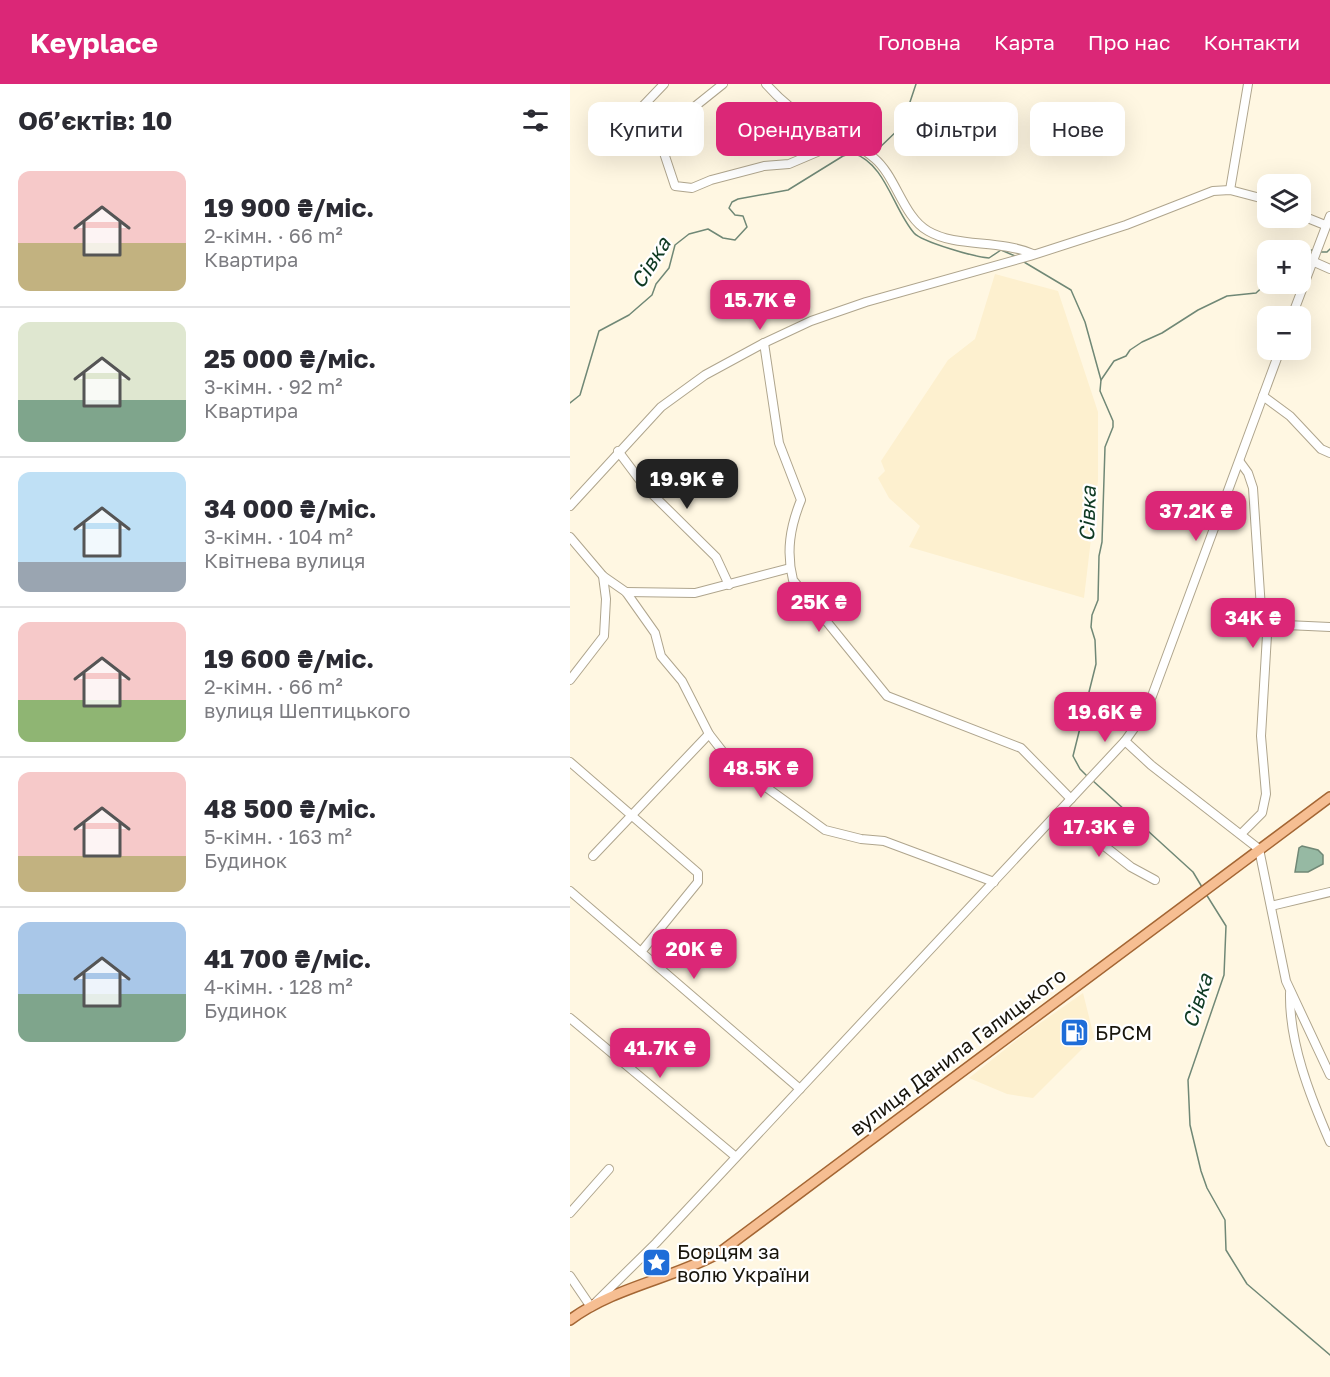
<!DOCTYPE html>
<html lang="uk">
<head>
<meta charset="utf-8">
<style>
	body { margin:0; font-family:"Golos Text",sans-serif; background:#f2f2f3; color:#2b2b33; height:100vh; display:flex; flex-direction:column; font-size:22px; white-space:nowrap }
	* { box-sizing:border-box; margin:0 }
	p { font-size:20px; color:#7c7c81 }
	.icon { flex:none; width:33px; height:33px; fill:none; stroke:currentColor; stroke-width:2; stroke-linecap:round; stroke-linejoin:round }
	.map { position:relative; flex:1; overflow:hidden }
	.details { display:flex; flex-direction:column; background:#fff; width:570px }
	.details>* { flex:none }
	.top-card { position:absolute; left:18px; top:18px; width:570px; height:54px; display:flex; gap:12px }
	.fabs { position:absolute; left:687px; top:90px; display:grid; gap:12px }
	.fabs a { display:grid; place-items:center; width:54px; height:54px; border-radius:12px; background:#fff; box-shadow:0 6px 24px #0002; font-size:30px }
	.price { position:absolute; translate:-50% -51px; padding:0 14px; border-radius:12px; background:#db2777; color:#fff; font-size:20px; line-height:39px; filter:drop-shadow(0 2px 3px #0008) }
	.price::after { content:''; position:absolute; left:50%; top:36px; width:18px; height:14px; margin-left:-9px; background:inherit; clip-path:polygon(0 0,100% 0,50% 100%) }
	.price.active { background:#222; color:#fff }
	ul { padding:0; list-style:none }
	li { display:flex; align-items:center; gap:18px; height:150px; padding:0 18px }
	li+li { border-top:2px solid #e1e1e2 }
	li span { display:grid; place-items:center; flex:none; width:168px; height:120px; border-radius:12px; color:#555 }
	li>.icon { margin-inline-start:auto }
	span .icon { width:72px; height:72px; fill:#fffc; stroke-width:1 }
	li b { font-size:26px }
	h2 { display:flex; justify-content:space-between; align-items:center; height:72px; padding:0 18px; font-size:26px }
	.chip { padding:0 21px; border-radius:12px; background:#fff; box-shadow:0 6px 24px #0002; font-size:21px; line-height:54px }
	.chip.active { background:#db2777; color:#fff }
	header { display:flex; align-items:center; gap:36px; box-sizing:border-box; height:84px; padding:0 30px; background:#db2777; color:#fff }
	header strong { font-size:28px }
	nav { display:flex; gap:33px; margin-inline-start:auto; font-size:21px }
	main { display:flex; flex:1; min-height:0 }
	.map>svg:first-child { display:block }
</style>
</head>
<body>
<header>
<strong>Keyplace</strong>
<nav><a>Головна</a><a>Карта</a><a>Про нас</a><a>Контакти</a></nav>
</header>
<main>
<section class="details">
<h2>Об’єктів: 10<svg class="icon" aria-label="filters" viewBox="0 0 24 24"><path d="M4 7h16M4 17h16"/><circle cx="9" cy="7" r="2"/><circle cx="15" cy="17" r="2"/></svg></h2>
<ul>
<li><span style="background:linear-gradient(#f6c9c9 60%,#c2b280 0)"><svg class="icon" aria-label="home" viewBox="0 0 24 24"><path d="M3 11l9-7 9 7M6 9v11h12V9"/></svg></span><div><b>19 900 ₴/міс.</b><p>2-кімн. · 66 m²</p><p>Квартира</p></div></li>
<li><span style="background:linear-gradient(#dfe7d0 65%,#7fa58c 0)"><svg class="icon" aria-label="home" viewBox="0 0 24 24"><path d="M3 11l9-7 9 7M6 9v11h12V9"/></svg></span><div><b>25 000 ₴/міс.</b><p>3-кімн. · 92 m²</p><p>Квартира</p></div></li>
<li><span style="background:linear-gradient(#bfe0f5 75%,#9aa5b1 0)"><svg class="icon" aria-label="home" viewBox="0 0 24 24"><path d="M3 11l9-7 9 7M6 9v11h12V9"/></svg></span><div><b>34 000 ₴/міс.</b><p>3-кімн. · 104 m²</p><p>Квітнева вулиця</p></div></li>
<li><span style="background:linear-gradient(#f6c9c9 65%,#8fb573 0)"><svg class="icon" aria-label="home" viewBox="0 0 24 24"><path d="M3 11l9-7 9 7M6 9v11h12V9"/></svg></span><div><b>19 600 ₴/міс.</b><p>2-кімн. · 66 m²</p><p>вулиця Шептицького</p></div></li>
<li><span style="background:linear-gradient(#f6c9c9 70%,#c2b280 0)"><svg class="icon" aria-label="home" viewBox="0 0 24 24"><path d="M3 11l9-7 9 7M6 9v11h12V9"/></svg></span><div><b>48 500 ₴/міс.</b><p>5-кімн. · 163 m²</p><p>Будинок</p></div></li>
<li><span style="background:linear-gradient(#a9c7e8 60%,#7fa58c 0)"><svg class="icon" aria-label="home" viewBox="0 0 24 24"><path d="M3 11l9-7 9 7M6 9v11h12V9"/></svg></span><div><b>41 700 ₴/міс.</b><p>4-кімн. · 128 m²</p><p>Будинок</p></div></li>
</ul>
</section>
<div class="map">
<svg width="760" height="1293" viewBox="0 0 760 1293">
	<rect width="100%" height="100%" fill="#fff7e2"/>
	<g fill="#fdf0cf">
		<polygon points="425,190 488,207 528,328 528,396 514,514 339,463 350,442 319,414 308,394 315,387 311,377 378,276 405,255"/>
		<polygon points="513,909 524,953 463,1014 437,1010 399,994 453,951"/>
	</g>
	<polygon fill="#96b9a3" stroke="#708876" stroke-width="1.5" points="732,762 748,766 753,771 753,780 738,788 725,788 729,764"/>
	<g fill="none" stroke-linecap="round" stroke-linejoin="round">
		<g stroke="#708876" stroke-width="1.5">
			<polyline points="305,68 332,42 346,0"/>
			<polyline points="750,168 757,168 760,165"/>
			<polyline points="730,169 742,166"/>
			<polyline points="454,178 501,206 515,238 531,296 530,307 543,337 543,343 535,363 532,458 529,472 528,516 522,531 521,543 525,556 526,580 503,672 510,685 518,693"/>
			<polyline points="531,296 544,277 556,272 560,266 572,258 592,249 628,226 657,212 686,209 698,198"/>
			<path d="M0 319 10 311 29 247 59 231 82 211 86 200 99 184 105 161 119 150 138 145 153 154 165 156 177 143 173 132 165 131 159 124 162 118 168 115 218 106 273 72 283 69C316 80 323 125 344 149 352 158 405 173 419 174L431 166 445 172"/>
			<polyline points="522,696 623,788 632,803"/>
			<polyline points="636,810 656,842 654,891 618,996 620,1041 631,1087 637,1104 655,1136 656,1166 677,1200 760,1271"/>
		</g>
		<defs>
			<g id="minor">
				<polyline points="153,0 123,24 91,60 105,102 122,104 141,96 194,82 219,80 252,66 280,58"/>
				<path d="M196 0C210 16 226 29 245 40 265 51 287 59 304 74 326 92 333 133 358 147 387 164 428 155 463 170"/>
				<polyline points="71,24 94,0"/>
				<polyline points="660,106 678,0"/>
				<polyline points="730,131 755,141"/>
				<polyline points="742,177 760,185"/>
				<polyline points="722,232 760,132"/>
				<path d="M194 259 209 359 231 416C220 443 216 468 223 496L317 612 451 664 501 715"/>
				<polyline points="693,312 720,332 751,365 760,369"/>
				<polyline points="48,367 75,403 146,473 159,501"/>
				<polyline points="670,378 678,389 683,404 692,540 697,551 691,652 696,710 692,729 671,750"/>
				<polyline points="0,422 91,323 135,291 194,259 241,237 296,218 460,172 556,141 643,107 660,106 698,116"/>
				<polyline points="0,453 33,492 56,508 85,549 91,572 112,597 139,650 160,677 255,746 291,755 314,757 424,798"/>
				<polyline points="56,508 125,509 220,484"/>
				<polyline points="692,540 760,543"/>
				<polyline points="0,596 34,552 36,515 33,492"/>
				<polyline points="555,657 581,681 689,765 716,897 760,991"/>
				<polyline points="0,678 128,789 128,798 71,868"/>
				<polyline points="490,727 561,783 585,796"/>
				<polyline points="23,772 139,650"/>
				<polyline points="0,807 230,1005"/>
				<polyline points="701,822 760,808"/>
				<path d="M720 909C719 959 740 1012 760 1058"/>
				<polyline points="0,934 166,1073"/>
				<polyline points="0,1129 39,1085"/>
				<polyline points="0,1192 21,1223 86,1159 555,657 570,636 582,612 710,266"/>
			</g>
			<path id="major" d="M0 1236C44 1203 102 1195 149 1169L760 713"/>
		</defs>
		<use href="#minor" stroke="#afa58d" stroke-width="10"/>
		<use href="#major" stroke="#a46634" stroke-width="12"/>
		<use href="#minor" stroke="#fff" stroke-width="8"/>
		<use href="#major" stroke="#f6be92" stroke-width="9"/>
	</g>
	<defs>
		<symbol id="fuel-square" viewBox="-11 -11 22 22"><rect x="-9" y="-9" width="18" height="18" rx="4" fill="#1f6dd8" stroke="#fff"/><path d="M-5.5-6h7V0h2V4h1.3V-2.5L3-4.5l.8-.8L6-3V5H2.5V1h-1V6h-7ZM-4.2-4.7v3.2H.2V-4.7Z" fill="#fff"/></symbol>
		<symbol id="sight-square" viewBox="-11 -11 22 22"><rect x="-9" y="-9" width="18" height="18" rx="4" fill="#1f6dd8" stroke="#fff"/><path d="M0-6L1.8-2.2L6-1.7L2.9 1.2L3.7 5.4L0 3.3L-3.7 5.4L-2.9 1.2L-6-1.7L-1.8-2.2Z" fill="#fff"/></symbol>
	</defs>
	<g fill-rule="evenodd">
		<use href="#fuel-square" x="488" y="932" width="33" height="33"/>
		<use href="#sight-square" x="70" y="1162" width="33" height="33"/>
	</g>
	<g text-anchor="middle" stroke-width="4.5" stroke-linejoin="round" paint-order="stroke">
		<g font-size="20" fill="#18150c" stroke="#fff" text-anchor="start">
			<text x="525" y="956">БРСМ</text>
			<text x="107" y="1175">Борцям за<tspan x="107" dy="23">волю України</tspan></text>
		</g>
		<g font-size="20" fill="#18150c" stroke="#fff">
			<text transform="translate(388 968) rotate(-37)" y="7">вулиця Данила Галицького</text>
		</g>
		<g font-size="21" font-style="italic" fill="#0e3a23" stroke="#fff">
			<text transform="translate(81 179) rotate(-58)" y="7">Сівка</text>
			<text transform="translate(518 430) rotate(-88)" y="7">Сівка</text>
			<text transform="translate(628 917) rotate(-72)" y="7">Сівка</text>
		</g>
	</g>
</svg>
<div class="fabs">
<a><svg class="icon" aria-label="layers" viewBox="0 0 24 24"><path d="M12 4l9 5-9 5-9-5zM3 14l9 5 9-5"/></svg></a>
<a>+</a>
<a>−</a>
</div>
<b class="price" style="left:190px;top:247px">15.7K ₴</b>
<b class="price active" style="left:117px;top:426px">19.9K ₴</b>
<b class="price" style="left:626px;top:458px">37.2K ₴</b>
<b class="price" style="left:249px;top:549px">25K ₴</b>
<b class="price" style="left:683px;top:565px">34K ₴</b>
<b class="price" style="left:535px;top:659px">19.6K ₴</b>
<b class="price" style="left:191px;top:715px">48.5K ₴</b>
<b class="price" style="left:529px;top:774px">17.3K ₴</b>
<b class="price" style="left:124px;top:896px">20K ₴</b>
<b class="price" style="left:90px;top:995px">41.7K ₴</b>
<div class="top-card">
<a class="chip">Купити</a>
<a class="chip active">Орендувати</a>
<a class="chip">Фільтри</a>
<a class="chip">Нове</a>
</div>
</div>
</main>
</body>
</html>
